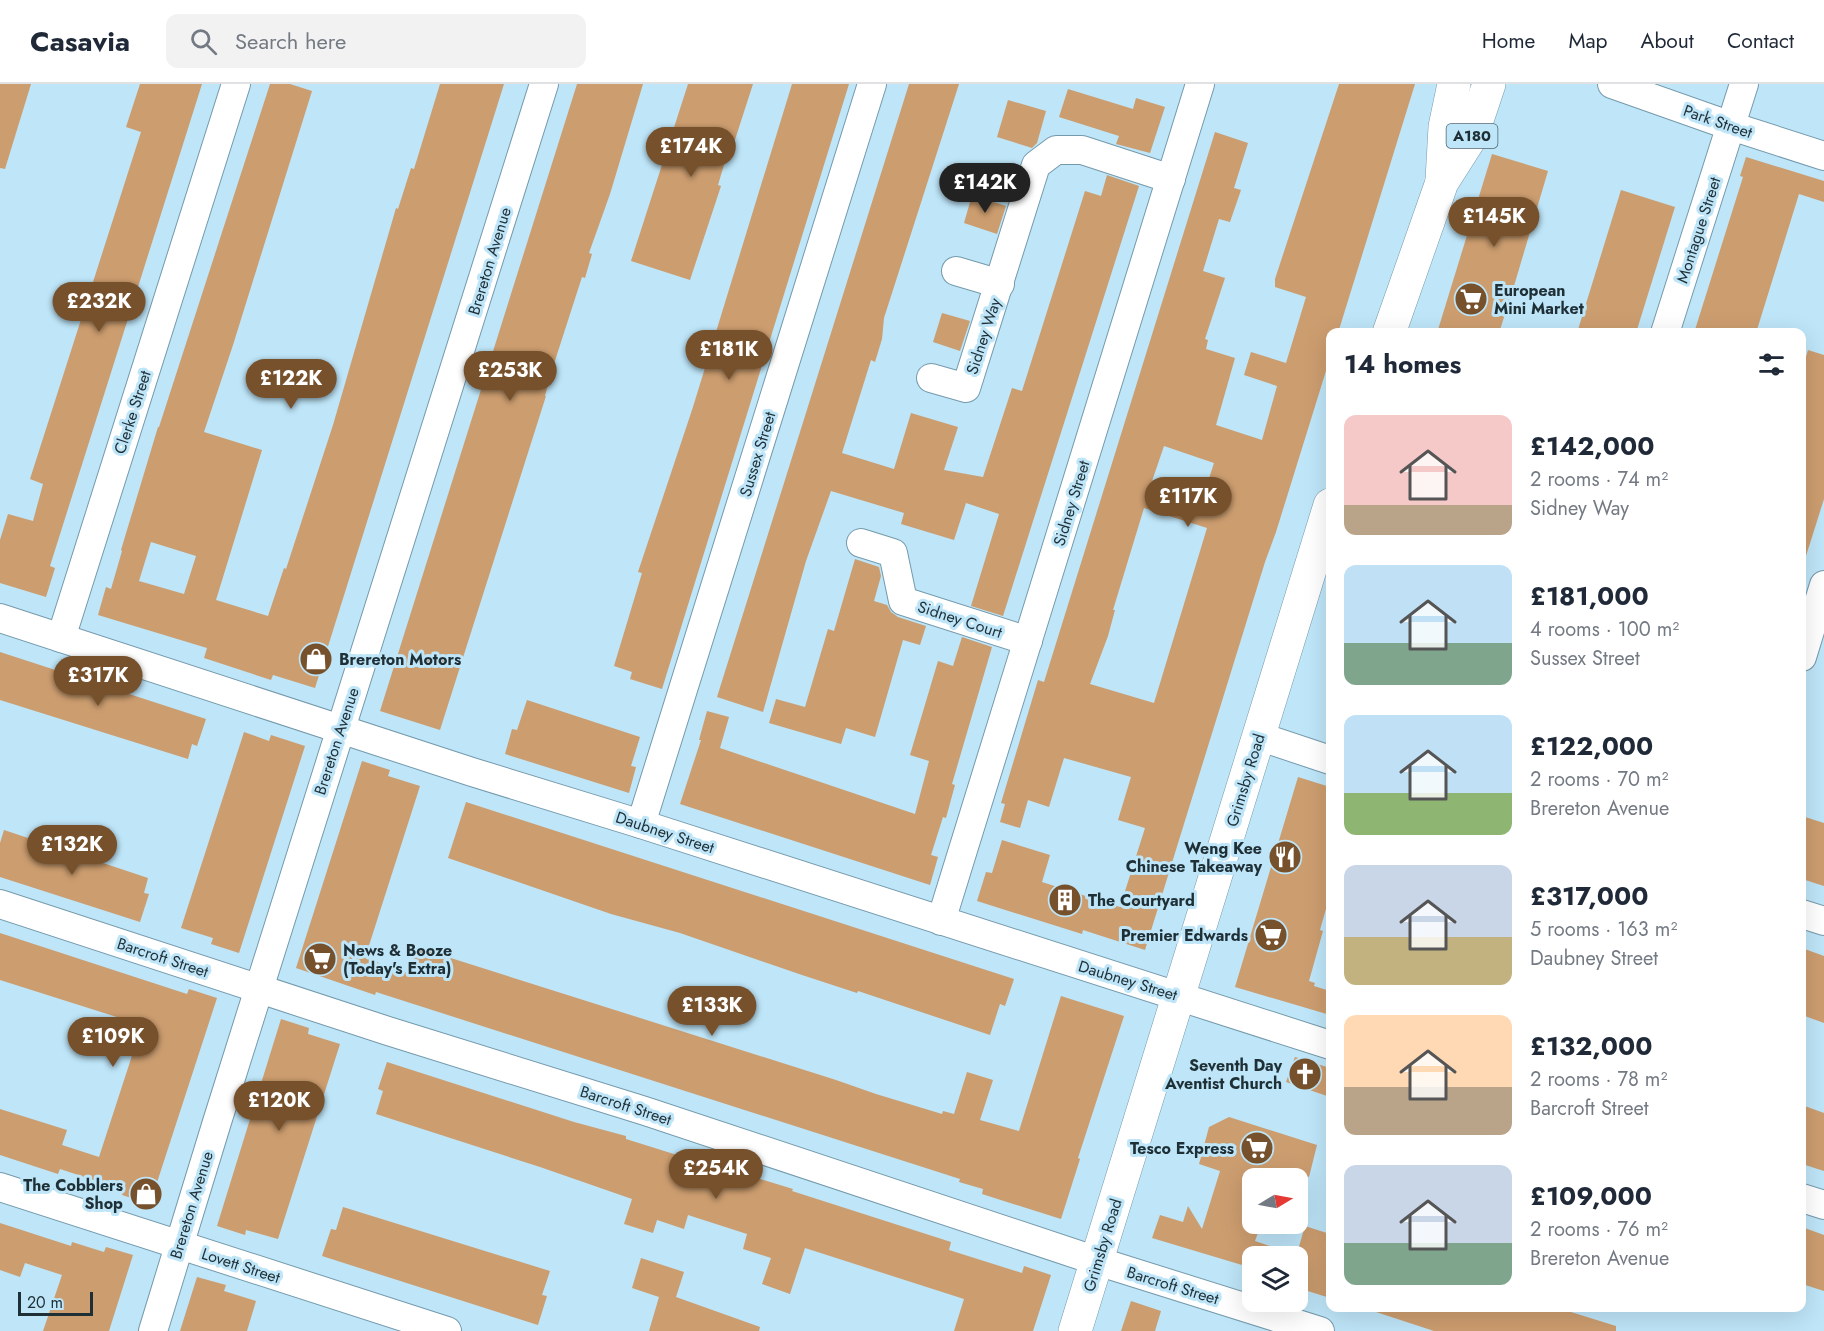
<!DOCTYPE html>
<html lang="en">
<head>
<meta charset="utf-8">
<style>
	body { margin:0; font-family:Jost,sans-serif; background:#f2f2f3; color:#1f2937; height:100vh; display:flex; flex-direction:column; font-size:22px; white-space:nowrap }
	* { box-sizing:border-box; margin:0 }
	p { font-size:20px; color:#747a83 }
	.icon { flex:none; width:33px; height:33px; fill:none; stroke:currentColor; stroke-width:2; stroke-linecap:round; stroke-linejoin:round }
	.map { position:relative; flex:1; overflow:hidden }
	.side { position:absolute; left:1326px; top:244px; width:480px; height:984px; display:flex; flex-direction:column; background:#fff; border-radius:12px; box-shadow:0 6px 24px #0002 }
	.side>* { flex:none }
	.needle { width:39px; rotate:80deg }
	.tools { position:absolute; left:1242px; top:1084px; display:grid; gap:12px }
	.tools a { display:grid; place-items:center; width:66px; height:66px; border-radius:12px; background:#fff; box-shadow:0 6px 24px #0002; font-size:30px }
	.scale { position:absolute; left:18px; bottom:15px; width:75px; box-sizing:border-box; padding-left:6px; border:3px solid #1f2f36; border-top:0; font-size:16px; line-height:21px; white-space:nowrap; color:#1f2f36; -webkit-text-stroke:4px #bee5f8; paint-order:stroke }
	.price { position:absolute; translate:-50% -51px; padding:0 14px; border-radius:21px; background:#76512c; color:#fff; font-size:20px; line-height:39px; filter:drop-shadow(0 2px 3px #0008) }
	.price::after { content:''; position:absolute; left:50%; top:36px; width:18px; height:14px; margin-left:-9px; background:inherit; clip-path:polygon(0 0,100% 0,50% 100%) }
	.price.selected { background:#222; color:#fff }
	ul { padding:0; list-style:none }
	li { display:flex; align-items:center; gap:18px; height:150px; padding:0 18px }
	li span { display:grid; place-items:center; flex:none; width:168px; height:120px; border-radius:12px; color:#555 }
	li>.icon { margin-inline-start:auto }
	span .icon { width:72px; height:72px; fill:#fffc; stroke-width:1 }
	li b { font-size:26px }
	h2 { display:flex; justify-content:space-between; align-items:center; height:72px; padding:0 18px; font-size:26px }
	header { display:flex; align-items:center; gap:36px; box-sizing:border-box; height:84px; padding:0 30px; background:#fff; border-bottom:2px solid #e0e1e3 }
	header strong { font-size:28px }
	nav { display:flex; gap:33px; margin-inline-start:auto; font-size:21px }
	.search { width:420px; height:54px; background:#f2f2f3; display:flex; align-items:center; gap:15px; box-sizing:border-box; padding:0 21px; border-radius:12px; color:#747a83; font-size:22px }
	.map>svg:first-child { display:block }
</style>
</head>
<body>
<header>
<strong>Casavia</strong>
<div class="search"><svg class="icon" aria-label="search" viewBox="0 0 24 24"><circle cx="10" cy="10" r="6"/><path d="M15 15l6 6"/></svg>Search here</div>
<nav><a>Home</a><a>Map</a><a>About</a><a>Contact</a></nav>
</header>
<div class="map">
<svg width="1824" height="1247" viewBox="0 0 1824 1247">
	<rect width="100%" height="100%" fill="#bee5f8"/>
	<g fill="#cc9d6f" fill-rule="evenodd">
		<polygon points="0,0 31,0 5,85 0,84"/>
		<polygon points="140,0 202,0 50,482 55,484 46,513 0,499 0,456 8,430 33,437 43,400 30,395 141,48 126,43"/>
		<path d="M270 0H290L312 7 233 261 204 348 262 366 216 516 268 532 284 484 286 485 333 341 396 124 398 125 411 84 414 85 440 0H504L315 604 273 591 271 596 204 574 207 564 98 531 106 503 111 505 122 467 121 466 158 343H159ZM151 458 196 472 184 510 139 497Z"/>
		<polygon points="577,0 643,0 610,110 589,169 592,170 585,194 582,193 551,289 545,312 546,312 440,646 380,627"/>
		<polygon points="688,0 753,0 732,65 729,64 718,101 721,102 690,196 631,177"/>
		<polygon points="792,0 849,0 662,605 630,595 632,588 614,582 642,489 638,488 693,323"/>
		<polygon points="909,0 959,0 884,234 882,255 875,278 871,276 842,369 894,385 911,329 958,343 944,386 983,393 1012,304 1022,307 1085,107 1101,112 1107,91 1139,102 1003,532 971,522 999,430 966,419 954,456 901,440 904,429 831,407 806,477 763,628 717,613"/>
		<path d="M1339 0H1415L1338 249H1330V274L1276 448 1265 478 1145 866 1083 846 1082 850 977 817 986 788 992 789 1002 756 1050 771 1042 798 1120 823 1145 744 1118 736 1131 693 1064 674 1049 723 1028 716 1020 744 1000 738 1005 720 1001 719 1038 596 1044 598 1215 48 1248 59 1234 104 1241 106 1230 138 1219 135 1203 187 1225 194 1205 255 1208 256 1206 265 1235 274 1216 341 1262 356 1277 302 1244 291 1251 268 1286 279 1293 256 1306 213 1275 203V195ZM1164 362 1214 379 1202 416 1151 400ZM1144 424 1207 444 1154 619 1090 600 1108 552 1115 526H1113Z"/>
		<polygon points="1068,5 1133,25 1136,14 1165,23 1150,69 1116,60 1119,52 1059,33"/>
		<polygon points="1008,16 1046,27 1037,59 1032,64 997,53"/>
		<polygon points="1492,70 1548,87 1514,202 1499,249 1437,249"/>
		<polygon points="1746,73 1824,97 1824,118 1799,110 1756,249 1694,249 1743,93 1740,92"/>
		<polygon points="1621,106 1675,123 1636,249 1577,249"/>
		<polygon points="972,111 1006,122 997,150 964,139"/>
		<polygon points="942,229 970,237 960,267 933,258"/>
		<polygon points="1808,266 1824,271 1824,415 1806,472 1802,471 1802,286"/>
		<polygon points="855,475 879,483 881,492 874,517 887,521 891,528 898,533 926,542 920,561 903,556 875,653 846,644 841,660 769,639 776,615 805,623 828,545 834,547"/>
		<polygon points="962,553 992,563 952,700 955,701 946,734 943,733 931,771 938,773 930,801 680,720 701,656 699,656 707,627 729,633 720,664 915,730 929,677 910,671 938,577 953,582"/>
		<polygon points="0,568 206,635 197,662 192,660 188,675 0,616"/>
		<polygon points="527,616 640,653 631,682 636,683 629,709 505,670 512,645 517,646"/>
		<polygon points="244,648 269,657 271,651 305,662 239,869 211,860 213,854 181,844"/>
		<polygon points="362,677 390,686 388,692 420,702 365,874 408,889 416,863 836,996 876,1010 942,1030 943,1027 954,1030 967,988 993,996 980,1036 1019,1047 1061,912 1124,932 1078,1074 1080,1075 1061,1135 982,1110 983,1105 959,1098 960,1095 376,908 375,911 296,884"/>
		<polygon points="1298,693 1330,703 1330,811 1320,846 1323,847 1309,897 1315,899 1314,902 1330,907 1330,931 1235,903"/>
		<polygon points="466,718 1014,895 1005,922 1000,920 990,951 858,907 857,909 802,891 680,849 611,830 448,774"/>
		<polygon points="1802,732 1824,739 1824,802 1802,795"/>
		<polygon points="4,746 148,794 144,809 149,810 140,838 0,793 0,759"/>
		<polygon points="0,849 187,910 189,905 217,914 150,1120 122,1111 124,1106 60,1085 58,1090 0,1071 0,1025 67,1046 62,1061 99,1073 142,941 0,896"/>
		<polygon points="1802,864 1824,872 1824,939 1802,931"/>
		<polygon points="281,935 309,944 308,950 340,960 278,1155 246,1146 245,1151 217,1142"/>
		<polygon points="1295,973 1330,984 1330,1013 1286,998"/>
		<polygon points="387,978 574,1038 626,1052 626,1055 677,1071 678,1069 760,1095 793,1105 792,1107 951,1158 949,1166 1022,1189 1024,1182 1051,1191 1033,1247 954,1247 964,1215 805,1164 790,1210 762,1200 771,1174 743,1165 747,1150 688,1131 684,1145 657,1136 653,1149 624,1140 632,1115 540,1083 376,1030 383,1007 378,1005"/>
		<polygon points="1802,1021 1824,1029 1824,1087 1802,1080"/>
		<polygon points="1229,1033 1317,1061 1309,1093 1297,1089 1295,1095 1252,1095 1252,1140 1261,1140 1255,1157 1291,1169 1290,1173 1252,1173 1252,1184 1152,1154 1160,1131 1183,1138 1188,1122 1202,1145 1220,1087 1199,1080 1209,1043"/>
		<polygon points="343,1123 550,1187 542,1211 547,1212 538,1241 322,1172 331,1145 336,1146"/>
		<polygon points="0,1139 71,1162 72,1158 104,1168 106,1163 133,1171 109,1247 43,1247 62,1191 25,1179 20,1193 0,1186"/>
		<polygon points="1305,1142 1330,1150 1330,1214 1298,1204 1298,1166"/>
		<polygon points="1802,1143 1824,1151 1824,1207 1802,1200"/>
		<polygon points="641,1174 684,1188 676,1213 760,1243 759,1247 649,1247 659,1213 632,1204"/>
		<polygon points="197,1193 226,1201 224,1207 256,1217 247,1247 180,1247"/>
		<polygon points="1131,1217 1161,1227 1155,1247 1121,1247"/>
		<polygon points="1376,1224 1558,1224 1616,1242 1616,1247 1434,1247 1376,1228"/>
	</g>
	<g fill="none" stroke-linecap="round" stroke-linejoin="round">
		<defs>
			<g id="minor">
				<polyline points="1612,0 1731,42 1824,72"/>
				<polyline points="956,187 1000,200"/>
				<polyline points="1665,249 1744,0"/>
				<polyline points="931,294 966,304 1036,81 1056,66 1082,66 1171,95"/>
				<polyline points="861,459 893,469 903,517 1028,557"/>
				<polyline points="0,534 472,688 641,740 1330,961"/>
				<polyline points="61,554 236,0"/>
				<polyline points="1802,573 1824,501"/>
				<polyline points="1258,652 1330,676"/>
				<polyline points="641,740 872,0"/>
				<polyline points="0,820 388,947 645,1027 1097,1177 1320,1247"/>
				<polyline points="1802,830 1824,837"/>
				<polyline points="941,837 1200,0"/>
				<polyline points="0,1103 447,1247"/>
				<polyline points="1802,1114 1824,1121"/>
				<polyline points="153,1247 217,1038 544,0"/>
			</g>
			<g id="major">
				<polyline points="1442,96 1445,43 1454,0"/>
				<polyline points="1389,249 1442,98 1472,51 1489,0"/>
				<polyline points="1075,1247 1330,421"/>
			</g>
		</defs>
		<use href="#minor" stroke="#759aac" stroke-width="30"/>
		<use href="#major" stroke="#759aac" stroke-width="34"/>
		<use href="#minor" stroke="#fff" stroke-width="28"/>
		<use href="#major" stroke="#fff" stroke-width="33"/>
	</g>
	<defs>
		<symbol id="supermarket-disc" viewBox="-11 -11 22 22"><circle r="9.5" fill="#76512c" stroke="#bee5f8"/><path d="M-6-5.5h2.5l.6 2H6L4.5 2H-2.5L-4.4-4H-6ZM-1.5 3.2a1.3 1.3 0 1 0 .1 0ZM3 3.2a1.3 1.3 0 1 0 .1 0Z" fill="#fff"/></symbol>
		<symbol id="shop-disc" viewBox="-11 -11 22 22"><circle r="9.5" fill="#76512c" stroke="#bee5f8"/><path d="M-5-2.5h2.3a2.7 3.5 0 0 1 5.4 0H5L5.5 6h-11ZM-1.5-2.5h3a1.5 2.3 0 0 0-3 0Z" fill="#fff"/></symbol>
		<symbol id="restaurant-disc" viewBox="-11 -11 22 22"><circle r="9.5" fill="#76512c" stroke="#bee5f8"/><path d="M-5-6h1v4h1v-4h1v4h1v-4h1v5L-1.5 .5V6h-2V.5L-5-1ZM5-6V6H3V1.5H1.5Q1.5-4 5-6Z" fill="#fff"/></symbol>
		<symbol id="building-disc" viewBox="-11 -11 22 22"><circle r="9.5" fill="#76512c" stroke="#bee5f8"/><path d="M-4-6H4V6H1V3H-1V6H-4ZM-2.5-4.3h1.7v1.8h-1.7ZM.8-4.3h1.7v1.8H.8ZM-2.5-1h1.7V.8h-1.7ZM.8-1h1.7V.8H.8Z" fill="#fff"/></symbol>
		<symbol id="church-disc" viewBox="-11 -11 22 22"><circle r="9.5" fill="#76512c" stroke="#bee5f8"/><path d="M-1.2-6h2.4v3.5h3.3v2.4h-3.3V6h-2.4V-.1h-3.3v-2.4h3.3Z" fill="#fff"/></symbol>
	</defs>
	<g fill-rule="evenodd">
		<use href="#supermarket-disc" x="1452" y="196" width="38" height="38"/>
		<use href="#shop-disc" x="297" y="556" width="38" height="38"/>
		<use href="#restaurant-disc" x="1266" y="754" width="38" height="38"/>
		<use href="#building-disc" x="1046" y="797" width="38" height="38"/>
		<use href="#supermarket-disc" x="1252" y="832" width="38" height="38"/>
		<use href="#supermarket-disc" x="301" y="856" width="38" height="38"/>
		<use href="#church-disc" x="1286" y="971" width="38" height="38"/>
		<use href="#supermarket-disc" x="1238" y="1045" width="38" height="38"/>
		<use href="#shop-disc" x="127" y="1091" width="38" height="38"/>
	</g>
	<g text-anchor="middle" stroke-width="6" stroke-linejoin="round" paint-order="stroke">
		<rect fill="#bee5f8" stroke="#4f6670" stroke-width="1.5" x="1446.5" y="40" width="51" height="24" rx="4.5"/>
		<g font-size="15" font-weight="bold" fill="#1f2f36">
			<text x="1472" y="57">A180</text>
		</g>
		<g font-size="16" fill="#1f2f36" stroke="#bee5f8">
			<text transform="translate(1718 37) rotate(19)" y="6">Park Street</text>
			<text transform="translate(1698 146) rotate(-72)" y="6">Montague Street</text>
			<text transform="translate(489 177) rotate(-73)" y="6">Brereton Avenue</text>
			<text transform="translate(983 252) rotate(-72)" y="6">Sidney Way</text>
			<text transform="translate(132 328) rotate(-72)" y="6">Clerke Street</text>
			<text transform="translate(757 370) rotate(-73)" y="6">Sussex Street</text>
			<text transform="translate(1071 419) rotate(-73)" y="6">Sidney Street</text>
			<text transform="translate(960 535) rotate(18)" y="6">Sidney Court</text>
			<text transform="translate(336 657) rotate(-72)" y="6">Brereton Avenue</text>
			<text transform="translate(1245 696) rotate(-73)" y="6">Grimsby Road</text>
			<text transform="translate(665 748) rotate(18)" y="6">Daubney Street</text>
			<text transform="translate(163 873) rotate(18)" y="6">Barcroft Street</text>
			<text transform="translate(1128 896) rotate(17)" y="6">Daubney Street</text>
			<text transform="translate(626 1021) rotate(18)" y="6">Barcroft Street</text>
			<text transform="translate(191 1121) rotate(-73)" y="6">Brereton Avenue</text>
			<text transform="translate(1102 1161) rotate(-73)" y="6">Grimsby Road</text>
			<text transform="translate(241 1181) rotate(18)" y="6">Lovett Street</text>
			<text transform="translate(1173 1201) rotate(17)" y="6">Barcroft Street</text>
		</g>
		<g font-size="16" font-weight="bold" fill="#1f2f36" stroke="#bee5f8" text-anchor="end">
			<text x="1494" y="212" text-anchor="start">European<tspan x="1494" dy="18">Mini Market</tspan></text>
			<text x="339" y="581" text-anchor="start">Brereton Motors</text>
			<text x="1262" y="770">Weng Kee<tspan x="1262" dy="18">Chinese Takeaway</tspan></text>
			<text x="1088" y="822" text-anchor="start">The Courtyard</text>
			<text x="1248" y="857">Premier Edwards</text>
			<text x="343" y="872" text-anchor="start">News &amp; Booze<tspan x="343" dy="18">(Today's Extra)</tspan></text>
			<text x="1282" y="987">Seventh Day<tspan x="1282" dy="18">Aventist Church</tspan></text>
			<text x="1234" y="1070">Tesco Express</text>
			<text x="123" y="1107">The Cobblers<tspan x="123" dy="18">Shop</tspan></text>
		</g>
	</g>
</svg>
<div class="tools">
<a><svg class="needle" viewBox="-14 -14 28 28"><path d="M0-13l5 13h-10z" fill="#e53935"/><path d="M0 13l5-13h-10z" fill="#747a83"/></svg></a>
<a><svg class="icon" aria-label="layers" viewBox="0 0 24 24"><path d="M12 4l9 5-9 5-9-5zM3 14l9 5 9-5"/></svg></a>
</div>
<div class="scale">20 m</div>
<b class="price" style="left:691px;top:94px">£174K</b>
<b class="price selected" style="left:985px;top:130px">£142K</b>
<b class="price" style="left:1494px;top:164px">£145K</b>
<b class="price" style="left:99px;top:249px">£232K</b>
<b class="price" style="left:729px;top:297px">£181K</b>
<b class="price" style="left:510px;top:318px">£253K</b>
<b class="price" style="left:291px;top:326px">£122K</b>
<b class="price" style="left:1188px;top:444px">£117K</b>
<b class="price" style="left:98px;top:623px">£317K</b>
<b class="price" style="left:72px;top:792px">£132K</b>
<b class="price" style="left:712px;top:953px">£133K</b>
<b class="price" style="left:113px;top:984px">£109K</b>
<b class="price" style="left:279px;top:1048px">£120K</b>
<b class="price" style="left:716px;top:1116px">£254K</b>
<section class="side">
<h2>14 homes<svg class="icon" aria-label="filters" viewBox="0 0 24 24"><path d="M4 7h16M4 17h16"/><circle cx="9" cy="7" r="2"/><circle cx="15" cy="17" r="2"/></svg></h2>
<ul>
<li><span style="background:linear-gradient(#f6c9c9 75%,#b9a48a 0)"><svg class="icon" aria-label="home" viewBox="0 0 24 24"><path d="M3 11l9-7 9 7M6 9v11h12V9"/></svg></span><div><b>£142,000</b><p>2 rooms · 74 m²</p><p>Sidney Way</p></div></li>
<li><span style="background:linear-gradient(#bfe0f5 65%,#7fa58c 0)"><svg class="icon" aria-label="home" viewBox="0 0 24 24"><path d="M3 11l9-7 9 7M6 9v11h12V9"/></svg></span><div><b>£181,000</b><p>4 rooms · 100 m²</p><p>Sussex Street</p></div></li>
<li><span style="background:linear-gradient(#bfe0f5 65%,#8fb573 0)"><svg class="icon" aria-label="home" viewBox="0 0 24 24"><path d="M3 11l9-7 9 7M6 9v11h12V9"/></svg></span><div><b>£122,000</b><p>2 rooms · 70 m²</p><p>Brereton Avenue</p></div></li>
<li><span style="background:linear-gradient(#c9d6e8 60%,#c2b280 0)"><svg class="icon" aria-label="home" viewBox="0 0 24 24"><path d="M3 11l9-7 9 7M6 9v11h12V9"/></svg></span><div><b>£317,000</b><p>5 rooms · 163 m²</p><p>Daubney Street</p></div></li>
<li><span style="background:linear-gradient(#ffd9b3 60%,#b9a48a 0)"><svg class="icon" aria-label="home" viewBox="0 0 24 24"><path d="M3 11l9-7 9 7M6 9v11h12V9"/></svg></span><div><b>£132,000</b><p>2 rooms · 78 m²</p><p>Barcroft Street</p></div></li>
<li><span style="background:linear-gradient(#c9d6e8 65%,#7fa58c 0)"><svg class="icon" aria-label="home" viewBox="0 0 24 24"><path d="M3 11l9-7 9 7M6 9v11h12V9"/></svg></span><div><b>£109,000</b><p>2 rooms · 76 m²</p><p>Brereton Avenue</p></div></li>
</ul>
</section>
</div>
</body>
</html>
